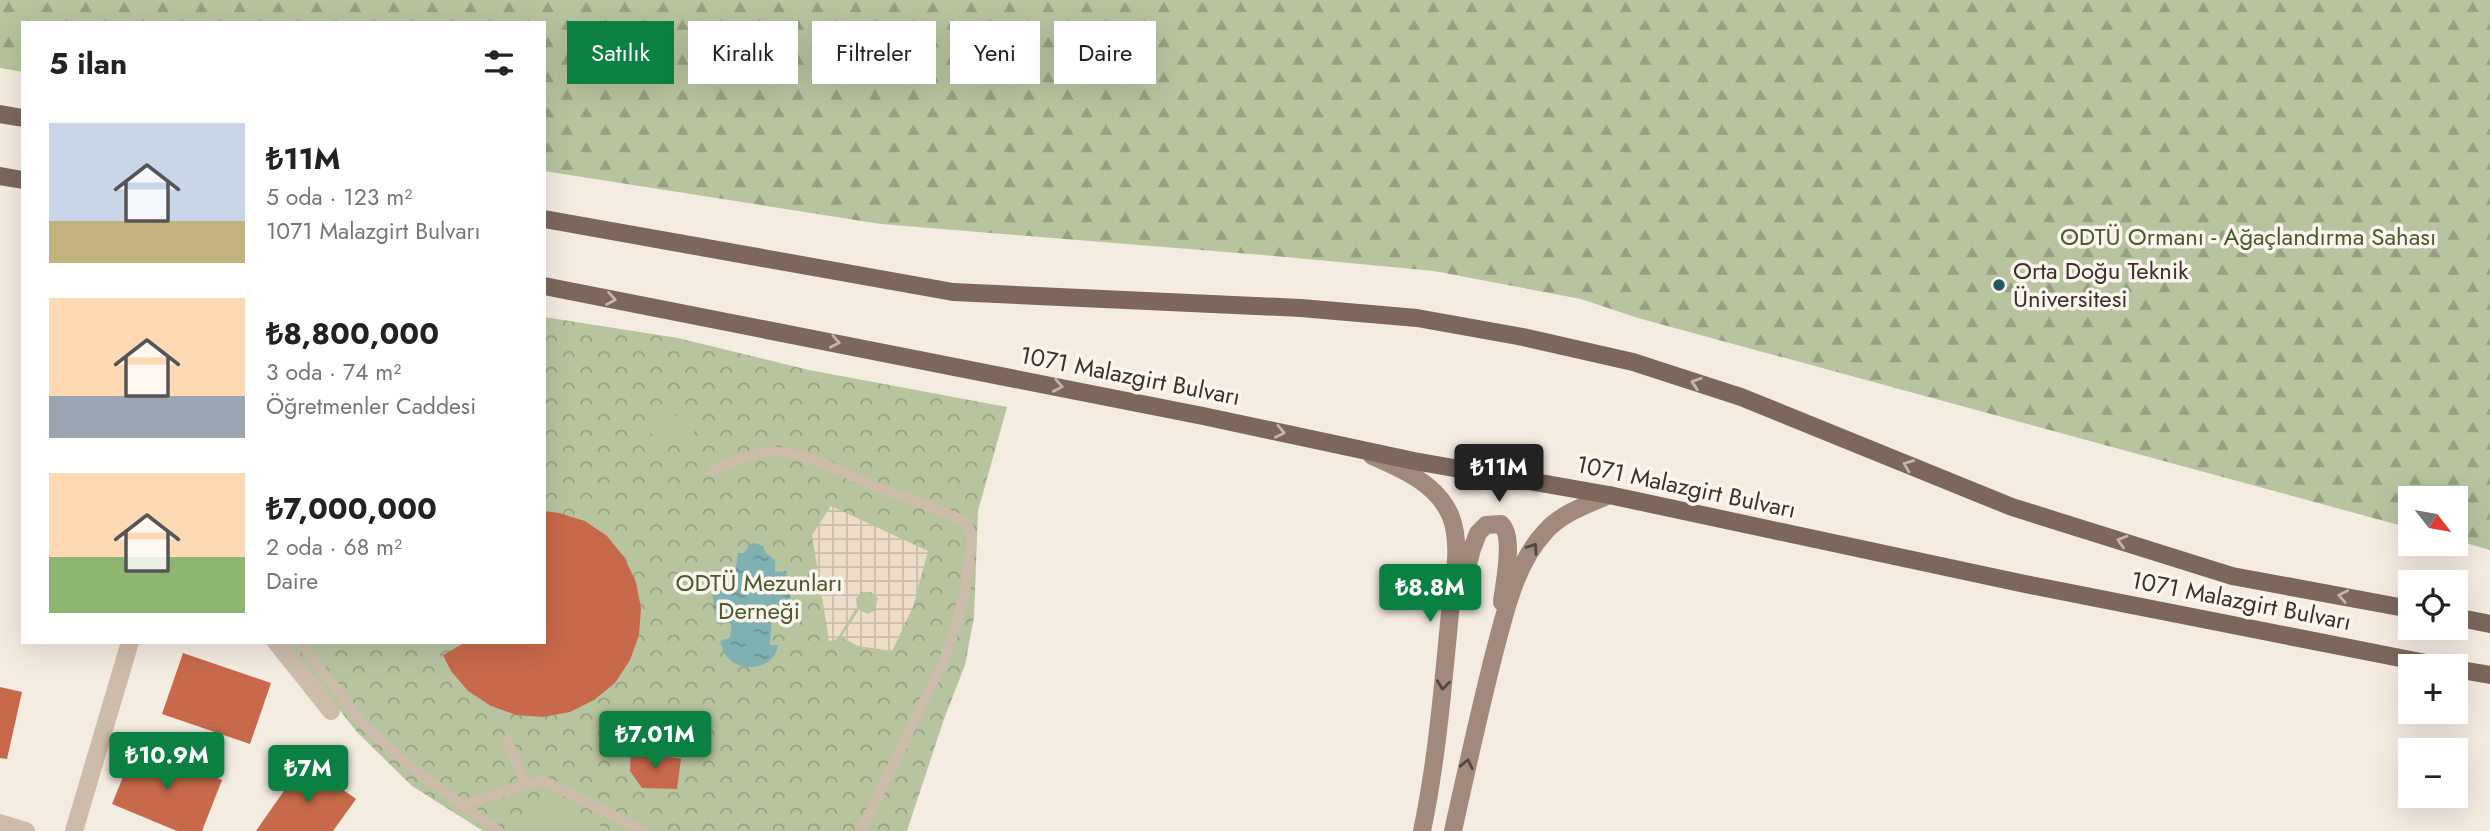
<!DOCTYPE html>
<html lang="tr">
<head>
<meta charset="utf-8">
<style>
	body { margin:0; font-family:Jost,sans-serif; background:#f6f6f6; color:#222; height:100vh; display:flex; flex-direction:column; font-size:26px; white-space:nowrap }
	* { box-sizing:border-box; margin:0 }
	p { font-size:23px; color:#767676 }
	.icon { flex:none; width:38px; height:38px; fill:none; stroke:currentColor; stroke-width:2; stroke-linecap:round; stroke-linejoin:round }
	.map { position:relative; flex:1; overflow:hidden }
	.drawer { position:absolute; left:21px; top:21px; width:525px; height:623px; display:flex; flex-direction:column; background:#fff; border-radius:0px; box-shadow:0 7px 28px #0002 }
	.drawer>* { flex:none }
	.top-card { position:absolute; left:567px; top:21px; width:665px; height:63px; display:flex; gap:14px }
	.needle { width:46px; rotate:121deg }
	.tools { position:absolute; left:2398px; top:486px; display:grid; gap:14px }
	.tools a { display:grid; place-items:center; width:70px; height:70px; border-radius:0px; background:#fff; box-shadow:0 7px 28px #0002; font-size:35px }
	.price { position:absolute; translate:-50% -60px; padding:0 16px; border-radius:7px; background:#0b8043; color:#fff; font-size:23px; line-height:46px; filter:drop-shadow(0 2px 4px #0008) }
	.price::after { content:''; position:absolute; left:50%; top:42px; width:21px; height:16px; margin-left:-10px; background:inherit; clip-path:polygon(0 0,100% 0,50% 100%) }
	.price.active { background:#222; color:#fff }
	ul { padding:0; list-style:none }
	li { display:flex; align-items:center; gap:21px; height:175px; padding:0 28px }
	li span { display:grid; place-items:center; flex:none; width:196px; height:140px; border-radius:0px; color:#555 }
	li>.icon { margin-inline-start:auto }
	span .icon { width:84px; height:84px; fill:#fffc; stroke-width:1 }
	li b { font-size:30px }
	h2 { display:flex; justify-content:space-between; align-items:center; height:84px; padding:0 28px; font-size:30px }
	.pill { padding:0 24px; border-radius:0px; background:#fff; box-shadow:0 7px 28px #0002; font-size:24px; line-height:63px }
	.pill.active { background:#0b8043; color:#fff }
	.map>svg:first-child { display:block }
</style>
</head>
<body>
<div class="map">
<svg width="2490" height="831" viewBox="0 0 2490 831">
	<defs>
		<pattern id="forest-firs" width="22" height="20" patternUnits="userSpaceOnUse" patternTransform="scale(1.75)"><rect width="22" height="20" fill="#b8c4a0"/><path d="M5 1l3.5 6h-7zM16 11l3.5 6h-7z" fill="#97a083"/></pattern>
		<pattern id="park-crowns" width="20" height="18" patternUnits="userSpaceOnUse" patternTransform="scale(1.75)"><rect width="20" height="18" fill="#b8c4a0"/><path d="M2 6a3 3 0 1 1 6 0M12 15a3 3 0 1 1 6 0" fill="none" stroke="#97a083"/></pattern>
		<pattern id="plaza-grid" width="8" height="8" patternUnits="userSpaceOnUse" patternTransform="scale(1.75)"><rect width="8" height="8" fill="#ecdcc8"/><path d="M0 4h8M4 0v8" fill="none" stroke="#cbbdac"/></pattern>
		<pattern id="water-ripples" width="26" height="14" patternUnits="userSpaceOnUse" patternTransform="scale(1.75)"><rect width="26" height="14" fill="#7fb0b2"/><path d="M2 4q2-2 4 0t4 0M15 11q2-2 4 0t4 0" fill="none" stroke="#699091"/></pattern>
	</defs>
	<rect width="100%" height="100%" fill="#f4ebe1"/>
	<polygon fill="url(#forest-firs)" points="0,0 2490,0 2490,550 2455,540 2455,499 2410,499 2410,528 1638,318 1581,299 1434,271 1286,257 881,224 544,171 544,23 23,23 23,72 0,68"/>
	<polygon fill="url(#park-crowns)" points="544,317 678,338 809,370 1007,407 978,511 974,617 965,665 944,719 907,831 483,831 412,786 357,732 286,642 544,642"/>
	<g fill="#b8c4a0">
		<polygon points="653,405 698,425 685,449 641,429"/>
		<polygon points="544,790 609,831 518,831"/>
	</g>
	<polygon fill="url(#plaza-grid)" points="831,506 928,551 913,607 892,651 858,646 841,637 859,610 868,614 875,610 878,598 871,592 861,592 856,599 857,607 837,639 829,641 812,535"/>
	<path fill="url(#water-ripples)" d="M755 543 763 546 766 553 775 560V573L786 571 793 613 772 615 770 645H778C775 669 742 674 727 657 723 652 722 647 720 641L730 638 732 623 717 624 711 586 734 581 738 553H744L750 544Z"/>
	<g fill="#c8694b">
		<polygon points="544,511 559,513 585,521 607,536 624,557 636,582 641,608 639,635 630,660 615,683 594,700 570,712 543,717 516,715 491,706 468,691 451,671 443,655 466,642 544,642"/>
		<polygon points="183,653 271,683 250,744 162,714"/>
		<polygon points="0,687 22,692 7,759 0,758"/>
		<polygon points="136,745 222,780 202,831 177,831 112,804"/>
		<polygon points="631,751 681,759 677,789 642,788 630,771"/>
		<polygon points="304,762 356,799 333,831 256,831"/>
	</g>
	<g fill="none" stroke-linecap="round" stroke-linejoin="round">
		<g stroke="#cdbbac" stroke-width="10">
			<path d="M713 471C729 462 751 454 770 452 803 449 855 479 887 491 915 501 941 509 967 523L972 537 965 592 948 651 861 831"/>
			<polyline points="300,642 364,725 417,772 499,831"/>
			<polyline points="507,740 526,785"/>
			<polyline points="462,805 542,780 644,831"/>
		</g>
		<g stroke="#cdbbac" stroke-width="18">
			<polyline points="276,642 331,711"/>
			<polyline points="0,823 26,831"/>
			<polyline points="74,831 130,642"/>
		</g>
		<g stroke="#a18a7d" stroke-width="18">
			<path d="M1372 456C1402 469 1438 484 1451 517 1462 546 1453 583 1450 613 1443 685 1437 760 1422 831"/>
			<path d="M1461 591 1472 549 1478 533 1486 525 1501 524C1515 537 1504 583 1502 602"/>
			<path d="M1453 831C1466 772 1479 713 1494 654 1505 613 1515 564 1545 532 1561 513 1587 505 1609 495"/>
		</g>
		<g stroke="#7d675c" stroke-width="18">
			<polyline points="0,114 23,118"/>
			<polyline points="0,176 23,180"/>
			<polyline points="544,219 953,292 1301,308 1417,318 1523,337 1633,362 1741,397 2012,507 2232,576 2410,609"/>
			<polyline points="544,286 1203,416 1414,461 1609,495 2025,584 2446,667"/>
			<polyline points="2455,617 2490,624"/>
			<polyline points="2455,669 2490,675"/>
		</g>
	</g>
	<defs><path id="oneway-chevron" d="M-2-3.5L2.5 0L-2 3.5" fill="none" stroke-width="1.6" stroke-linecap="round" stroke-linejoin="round" transform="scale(1.75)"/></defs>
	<g stroke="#c2b5ac">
		<use href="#oneway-chevron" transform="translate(611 299) rotate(10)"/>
		<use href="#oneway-chevron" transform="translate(835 342) rotate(11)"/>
		<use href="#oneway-chevron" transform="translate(1696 383) rotate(-162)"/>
		<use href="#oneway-chevron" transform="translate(1058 386) rotate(11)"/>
		<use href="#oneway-chevron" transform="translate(1280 432) rotate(12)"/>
		<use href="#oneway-chevron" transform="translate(1908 465) rotate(-158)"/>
		<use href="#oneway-chevron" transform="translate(2122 541) rotate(-163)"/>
		<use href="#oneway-chevron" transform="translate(2343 596) rotate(-169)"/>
	</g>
	<g stroke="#544640">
		<use href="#oneway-chevron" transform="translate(1533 548) rotate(-55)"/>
		<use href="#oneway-chevron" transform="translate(1443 685) rotate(97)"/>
		<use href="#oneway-chevron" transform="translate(1467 764) rotate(-78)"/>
	</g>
	<circle fill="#1f5a5e" stroke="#fbf5ee" stroke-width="2.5" cx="1999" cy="285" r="7"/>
	<g text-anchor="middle" stroke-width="7" stroke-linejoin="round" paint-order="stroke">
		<g font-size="24" fill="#4a5a2e" stroke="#fbf5ee">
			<text x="2248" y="245">ODTÜ Ormanı - Ağaçlandırma Sahası</text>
			<text x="759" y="591">ODTÜ Mezunları<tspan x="759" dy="28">Derneği</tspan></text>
		</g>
		<g font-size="24" fill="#3b302b" stroke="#fbf5ee" text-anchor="start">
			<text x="2013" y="279">Orta Doğu Teknik<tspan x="2013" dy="28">Üniversitesi</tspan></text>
		</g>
		<g font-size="24" fill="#3b302b" stroke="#fbf5ee">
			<text transform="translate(1130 376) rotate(11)" y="8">1071 Malazgirt Bulvarı</text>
			<text transform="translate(1686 487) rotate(12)" y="8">1071 Malazgirt Bulvarı</text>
			<text transform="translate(2241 601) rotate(11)" y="8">1071 Malazgirt Bulvarı</text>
		</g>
	</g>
</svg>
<div class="tools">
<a><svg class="needle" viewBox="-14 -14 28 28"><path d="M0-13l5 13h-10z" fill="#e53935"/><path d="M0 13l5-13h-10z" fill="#767676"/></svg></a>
<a><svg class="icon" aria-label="locate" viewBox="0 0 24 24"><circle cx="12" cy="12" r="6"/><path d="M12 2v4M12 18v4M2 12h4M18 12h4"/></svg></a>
<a>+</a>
<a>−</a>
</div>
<b class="price active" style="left:1499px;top:504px">₺11M</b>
<b class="price" style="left:1430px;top:624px">₺8.8M</b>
<b class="price" style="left:655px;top:771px">₺7.01M</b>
<b class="price" style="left:167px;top:792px">₺10.9M</b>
<b class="price" style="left:308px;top:805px">₺7M</b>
<div class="top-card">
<a class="pill active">Satılık</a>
<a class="pill">Kiralık</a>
<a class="pill">Filtreler</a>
<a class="pill">Yeni</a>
<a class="pill">Daire</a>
</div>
<section class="drawer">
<h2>5 ilan<svg class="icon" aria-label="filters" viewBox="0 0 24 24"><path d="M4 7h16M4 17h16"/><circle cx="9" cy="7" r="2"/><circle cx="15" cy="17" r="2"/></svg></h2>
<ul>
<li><span style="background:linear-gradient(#c9d6e8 70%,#c2b280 0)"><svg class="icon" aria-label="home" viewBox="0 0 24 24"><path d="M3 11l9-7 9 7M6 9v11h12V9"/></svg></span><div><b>₺11M</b><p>5 oda · 123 m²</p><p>1071 Malazgirt Bulvarı</p></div></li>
<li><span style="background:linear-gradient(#ffd9b3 70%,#9aa5b1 0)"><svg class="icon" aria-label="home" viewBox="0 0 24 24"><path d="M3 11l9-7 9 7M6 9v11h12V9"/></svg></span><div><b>₺8,800,000</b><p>3 oda · 74 m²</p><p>Öğretmenler Caddesi</p></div></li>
<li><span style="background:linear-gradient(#ffd9b3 60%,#8fb573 0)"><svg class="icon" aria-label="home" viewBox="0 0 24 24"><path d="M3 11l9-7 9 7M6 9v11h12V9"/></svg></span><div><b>₺7,000,000</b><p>2 oda · 68 m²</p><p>Daire</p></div></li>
</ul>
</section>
</div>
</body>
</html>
